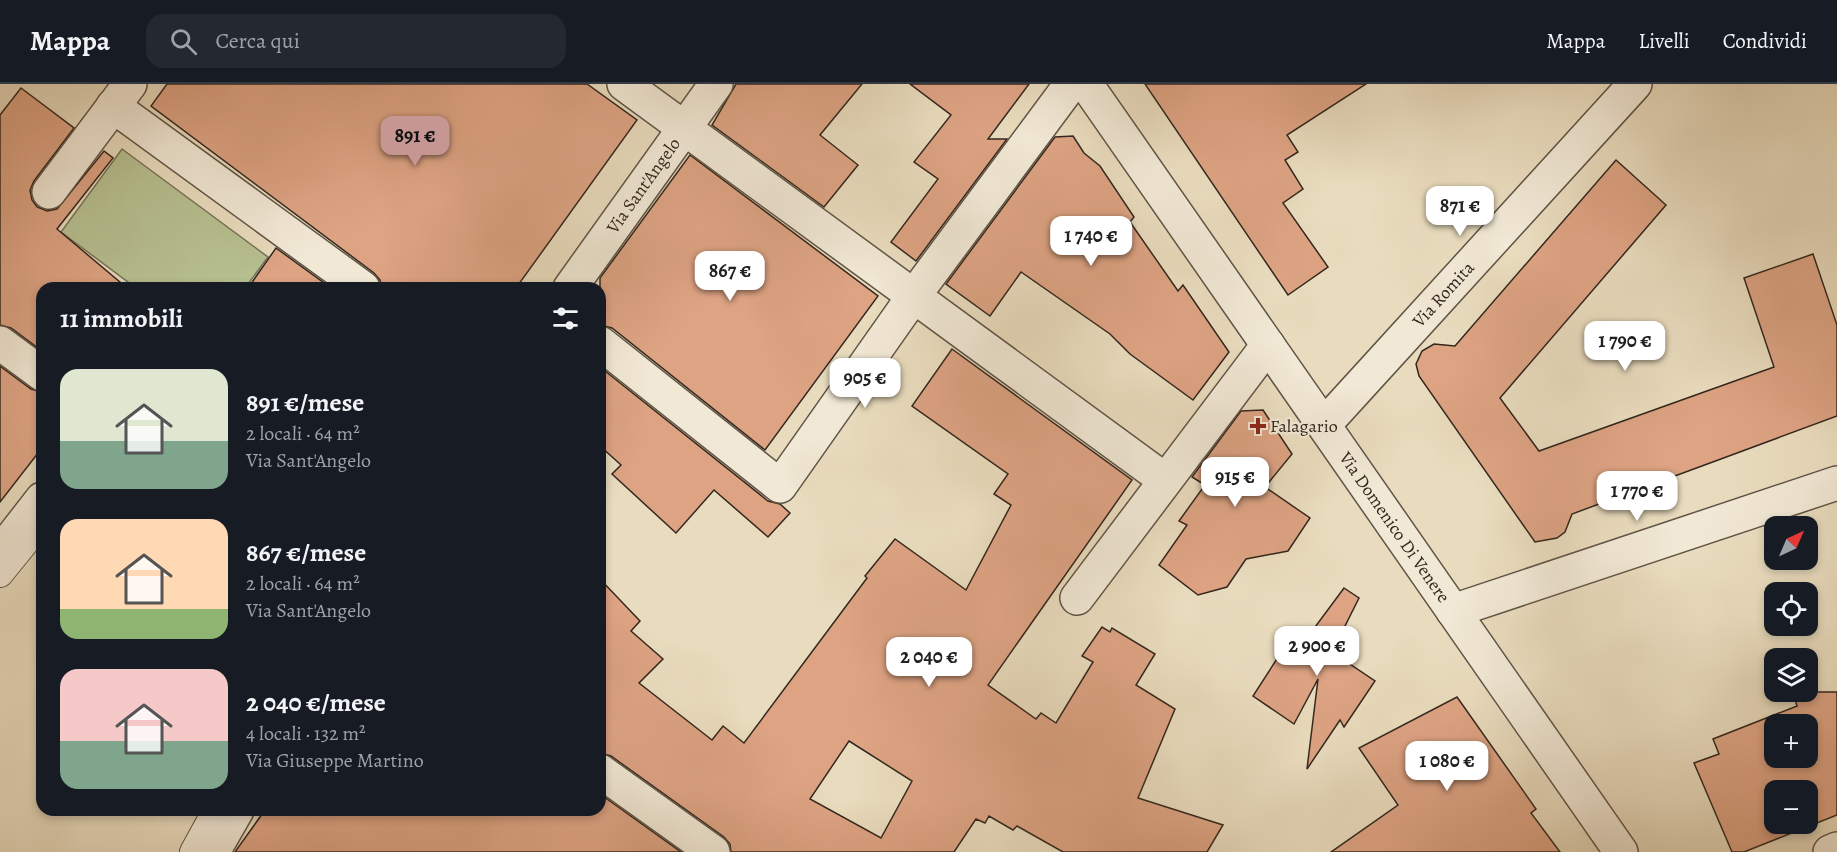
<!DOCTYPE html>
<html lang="it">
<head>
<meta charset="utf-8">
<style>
	body { margin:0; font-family:Alegreya,serif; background:#242831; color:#f1f3f6; height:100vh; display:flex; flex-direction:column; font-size:22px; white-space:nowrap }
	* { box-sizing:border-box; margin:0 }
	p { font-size:20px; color:#9ea1a6 }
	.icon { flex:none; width:33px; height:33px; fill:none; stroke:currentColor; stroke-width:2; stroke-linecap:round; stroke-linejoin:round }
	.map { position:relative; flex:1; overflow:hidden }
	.sheet { position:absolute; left:36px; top:198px; width:570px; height:534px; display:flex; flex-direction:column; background:#171b24; border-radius:18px; box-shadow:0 3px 9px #0003 }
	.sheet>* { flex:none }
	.needle { width:39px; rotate:44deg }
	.buttons { position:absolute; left:1764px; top:432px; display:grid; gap:12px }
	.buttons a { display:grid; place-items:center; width:54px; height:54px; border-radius:12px; background:#171b24; box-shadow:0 3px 9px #0003; font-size:30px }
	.price { position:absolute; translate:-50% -51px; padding:0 14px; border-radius:12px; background:#fff; color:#222; font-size:20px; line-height:39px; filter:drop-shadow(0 2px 3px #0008) }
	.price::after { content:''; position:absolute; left:50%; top:36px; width:18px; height:14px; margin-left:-9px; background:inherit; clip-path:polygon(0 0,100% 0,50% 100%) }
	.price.current { background:#c59692; color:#111 }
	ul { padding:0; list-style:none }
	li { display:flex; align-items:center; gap:18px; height:150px; padding:0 24px }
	li span { display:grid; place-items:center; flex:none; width:168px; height:120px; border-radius:18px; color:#555 }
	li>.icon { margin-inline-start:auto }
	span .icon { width:72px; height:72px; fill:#fffc; stroke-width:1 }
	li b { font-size:26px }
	h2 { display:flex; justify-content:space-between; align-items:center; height:72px; padding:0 24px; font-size:26px }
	header { display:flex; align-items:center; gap:36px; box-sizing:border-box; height:84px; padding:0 30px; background:#171b24; border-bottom:2px solid #363941 }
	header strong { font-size:28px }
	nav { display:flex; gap:33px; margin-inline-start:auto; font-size:21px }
	.search { width:420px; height:54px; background:#242831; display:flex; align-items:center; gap:15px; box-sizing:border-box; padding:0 21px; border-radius:18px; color:#9ea1a6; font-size:22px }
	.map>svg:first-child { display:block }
</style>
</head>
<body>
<header>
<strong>Mappa</strong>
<div class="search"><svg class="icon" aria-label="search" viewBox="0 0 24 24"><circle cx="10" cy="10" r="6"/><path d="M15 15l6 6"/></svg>Cerca qui</div>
<nav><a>Mappa</a><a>Livelli</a><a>Condividi</a></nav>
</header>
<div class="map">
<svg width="1837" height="768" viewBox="0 0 1837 768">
	<rect width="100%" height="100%" fill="#e9dcbe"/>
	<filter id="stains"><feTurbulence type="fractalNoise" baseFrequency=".00333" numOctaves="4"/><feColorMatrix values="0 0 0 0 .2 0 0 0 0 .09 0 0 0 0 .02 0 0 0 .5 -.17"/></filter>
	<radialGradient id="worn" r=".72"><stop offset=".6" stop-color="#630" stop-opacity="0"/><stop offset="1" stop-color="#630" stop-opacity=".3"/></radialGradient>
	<polygon fill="#b7c091" stroke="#757458" stroke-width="1.5" points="122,65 268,173 245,204 136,204 61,148"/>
	<g fill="#dda383" stroke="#33271e" stroke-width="1.5" fill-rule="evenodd">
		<polygon points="167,0 587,0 637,36 516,204 381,204 380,196 374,189 151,22"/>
		<polygon points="736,0 862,0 820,51 858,81 824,123 712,41"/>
		<polygon points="910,0 1029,0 988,55 1007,55 916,177 891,158 938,95 914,78 951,31"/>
		<polygon points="1145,0 1366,0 1287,51 1298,68 1285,76 1303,105 1283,119 1328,183 1288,211"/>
		<polygon points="21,4 74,44 34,97 30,106 32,116 37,123 47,127 57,125 104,67 113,74 57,145 127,204 42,204 42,267 11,244 0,241 0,31"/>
		<polygon points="1073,52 1084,69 1100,82 1134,133 1130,138 1178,207 1183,201 1229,268 1193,316 1130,270 1110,250 1021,188 990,232 946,200 1055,53"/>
		<polygon points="690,71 878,212 765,366 612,244 600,241 600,194"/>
		<polygon points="1616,76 1666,121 1500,314 1539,367 1774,283 1744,194 1813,170 1837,241 1837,332 1572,430 1565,448 1557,454 1535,458 1419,292 1416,280 1422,267 1434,260 1455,262"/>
		<polygon points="276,164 331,204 248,204"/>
		<path d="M952 265 1132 396 988 601 1036 635 1041 629 1056 639 1093 578 1082 572 1102 543 1110 548 1112 544 1155 570 1136 601 1175 625 1138 714 1223 741 1207 768H1063L1017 742 1013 746 989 732 985 739 976 735 954 768H731L730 760 724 753 611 672 600 669V495L640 537 631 547 663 575 639 599 712 656 723 642 744 659 867 494 865 492 895 455 966 506 1011 421 994 410 1008 390 912 322ZM849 657 912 697 881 754 810 715Z"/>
		<polygon points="0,282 31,305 42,308 42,364 0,418"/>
		<polygon points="600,283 768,417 780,420 790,429 768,453 714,406 676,449 612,390 621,381 600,362"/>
		<polygon points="1263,326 1292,370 1265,403 1310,434 1288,467 1246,475 1227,503 1198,511 1159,481 1187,441 1179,437 1205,401 1192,393 1241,327"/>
		<polygon points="1344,504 1359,514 1332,568 1375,597 1344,643 1340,636 1307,685 1318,595 1294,640 1253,612 1293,550 1304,558"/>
		<path d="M1793 608H1837V731L1744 768H1732L1694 679 1719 670 1713 655 1797 622ZM1774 640H1808V674H1774ZM1774 706H1808V740H1774Z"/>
		<polygon points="1457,613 1536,725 1531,729 1560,768 1331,768 1398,721 1359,664"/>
		<polygon points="600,710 681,768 235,768 265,726 600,726"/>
	</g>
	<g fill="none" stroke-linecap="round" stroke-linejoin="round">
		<defs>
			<g id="pedestrian">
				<polyline points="0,490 26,458"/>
				<polyline points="193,768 216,726"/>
			</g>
			<g id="minor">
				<polyline points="624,0 1165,396"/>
				<path id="s1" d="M1086 0 1621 768"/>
				<polyline points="113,22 363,204"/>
				<polyline points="49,108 130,0"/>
				<polyline points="0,259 42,290"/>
				<polyline points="600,259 780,402 913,213 1071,0"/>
				<path id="s2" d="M1324 341 1635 0"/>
				<polyline points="1077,514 1268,261"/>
				<polyline points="1453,527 1837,399"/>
				<polyline points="600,687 713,768"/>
			</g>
			<g id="tertiary">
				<path id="s3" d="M570 204 716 0"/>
				<polyline points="0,469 42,415"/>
				<polyline points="213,768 237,726"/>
				<polyline points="1830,768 1837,765"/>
			</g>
		</defs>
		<use href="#pedestrian" stroke="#605446" stroke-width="28"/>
		<use href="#minor" stroke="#605446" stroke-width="36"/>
		<use href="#tertiary" stroke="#605446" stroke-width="36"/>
		<use href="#pedestrian" stroke="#f1e8d5" stroke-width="26"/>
		<use href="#minor" stroke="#f1e8d5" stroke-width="33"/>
		<use href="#tertiary" stroke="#f1e8d5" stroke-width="33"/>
	</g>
	<path fill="#8f2418" stroke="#f1e8d5" stroke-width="2" d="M1255 333h6v6h6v6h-6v6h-6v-6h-6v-6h6z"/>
	<g text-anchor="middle" stroke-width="4.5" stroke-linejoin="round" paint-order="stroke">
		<g font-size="18" fill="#33271e" stroke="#f1e8d5">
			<text dy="6" stroke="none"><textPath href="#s3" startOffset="126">Via Sant'Angelo</textPath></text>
			<text dy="6" stroke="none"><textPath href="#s2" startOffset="177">Via Romita</textPath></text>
			<text dy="6" stroke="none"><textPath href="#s1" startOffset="540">Via Domenico Di Venere</textPath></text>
		</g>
		<g font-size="18" fill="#33271e" stroke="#f1e8d5" text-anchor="start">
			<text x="1270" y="348">Falagario</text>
		</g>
	</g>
	<rect width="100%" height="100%" filter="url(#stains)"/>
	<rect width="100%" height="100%" fill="url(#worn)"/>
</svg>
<div class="buttons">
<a><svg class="needle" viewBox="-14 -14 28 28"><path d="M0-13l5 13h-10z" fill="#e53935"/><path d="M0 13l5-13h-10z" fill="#9ea1a6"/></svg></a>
<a><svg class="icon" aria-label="locate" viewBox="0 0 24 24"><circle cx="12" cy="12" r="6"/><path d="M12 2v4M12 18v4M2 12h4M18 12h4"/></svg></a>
<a><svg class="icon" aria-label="layers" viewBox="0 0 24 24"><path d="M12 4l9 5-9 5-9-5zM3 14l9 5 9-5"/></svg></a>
<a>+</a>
<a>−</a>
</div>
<b class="price current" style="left:415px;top:83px">891 €</b>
<b class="price" style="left:1460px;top:153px">871 €</b>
<b class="price" style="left:1091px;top:183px">1 740 €</b>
<b class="price" style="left:730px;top:218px">867 €</b>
<b class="price" style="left:1625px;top:288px">1 790 €</b>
<b class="price" style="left:865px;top:325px">905 €</b>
<b class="price" style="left:1235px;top:424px">915 €</b>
<b class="price" style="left:1637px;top:438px">1 770 €</b>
<b class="price" style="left:1317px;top:593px">2 900 €</b>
<b class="price" style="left:929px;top:604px">2 040 €</b>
<b class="price" style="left:1447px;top:708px">1 080 €</b>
<section class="sheet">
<h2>11 immobili<svg class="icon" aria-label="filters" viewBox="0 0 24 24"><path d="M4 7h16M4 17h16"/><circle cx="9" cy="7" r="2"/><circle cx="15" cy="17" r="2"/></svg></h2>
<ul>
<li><span style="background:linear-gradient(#dfe7d0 60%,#7fa58c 0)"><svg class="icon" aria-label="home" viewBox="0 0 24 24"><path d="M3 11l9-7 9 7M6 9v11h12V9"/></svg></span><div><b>891 €/mese</b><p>2 locali · 64 m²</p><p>Via Sant'Angelo</p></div></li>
<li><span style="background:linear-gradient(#ffd9b3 75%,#8fb573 0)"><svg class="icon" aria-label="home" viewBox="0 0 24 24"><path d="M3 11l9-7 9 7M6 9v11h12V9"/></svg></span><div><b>867 €/mese</b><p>2 locali · 64 m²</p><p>Via Sant'Angelo</p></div></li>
<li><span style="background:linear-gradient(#f6c9c9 60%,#7fa58c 0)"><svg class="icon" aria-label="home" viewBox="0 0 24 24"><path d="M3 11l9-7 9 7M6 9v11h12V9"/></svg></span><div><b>2 040 €/mese</b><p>4 locali · 132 m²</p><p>Via Giuseppe Martino</p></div></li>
</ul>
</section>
</div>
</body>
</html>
